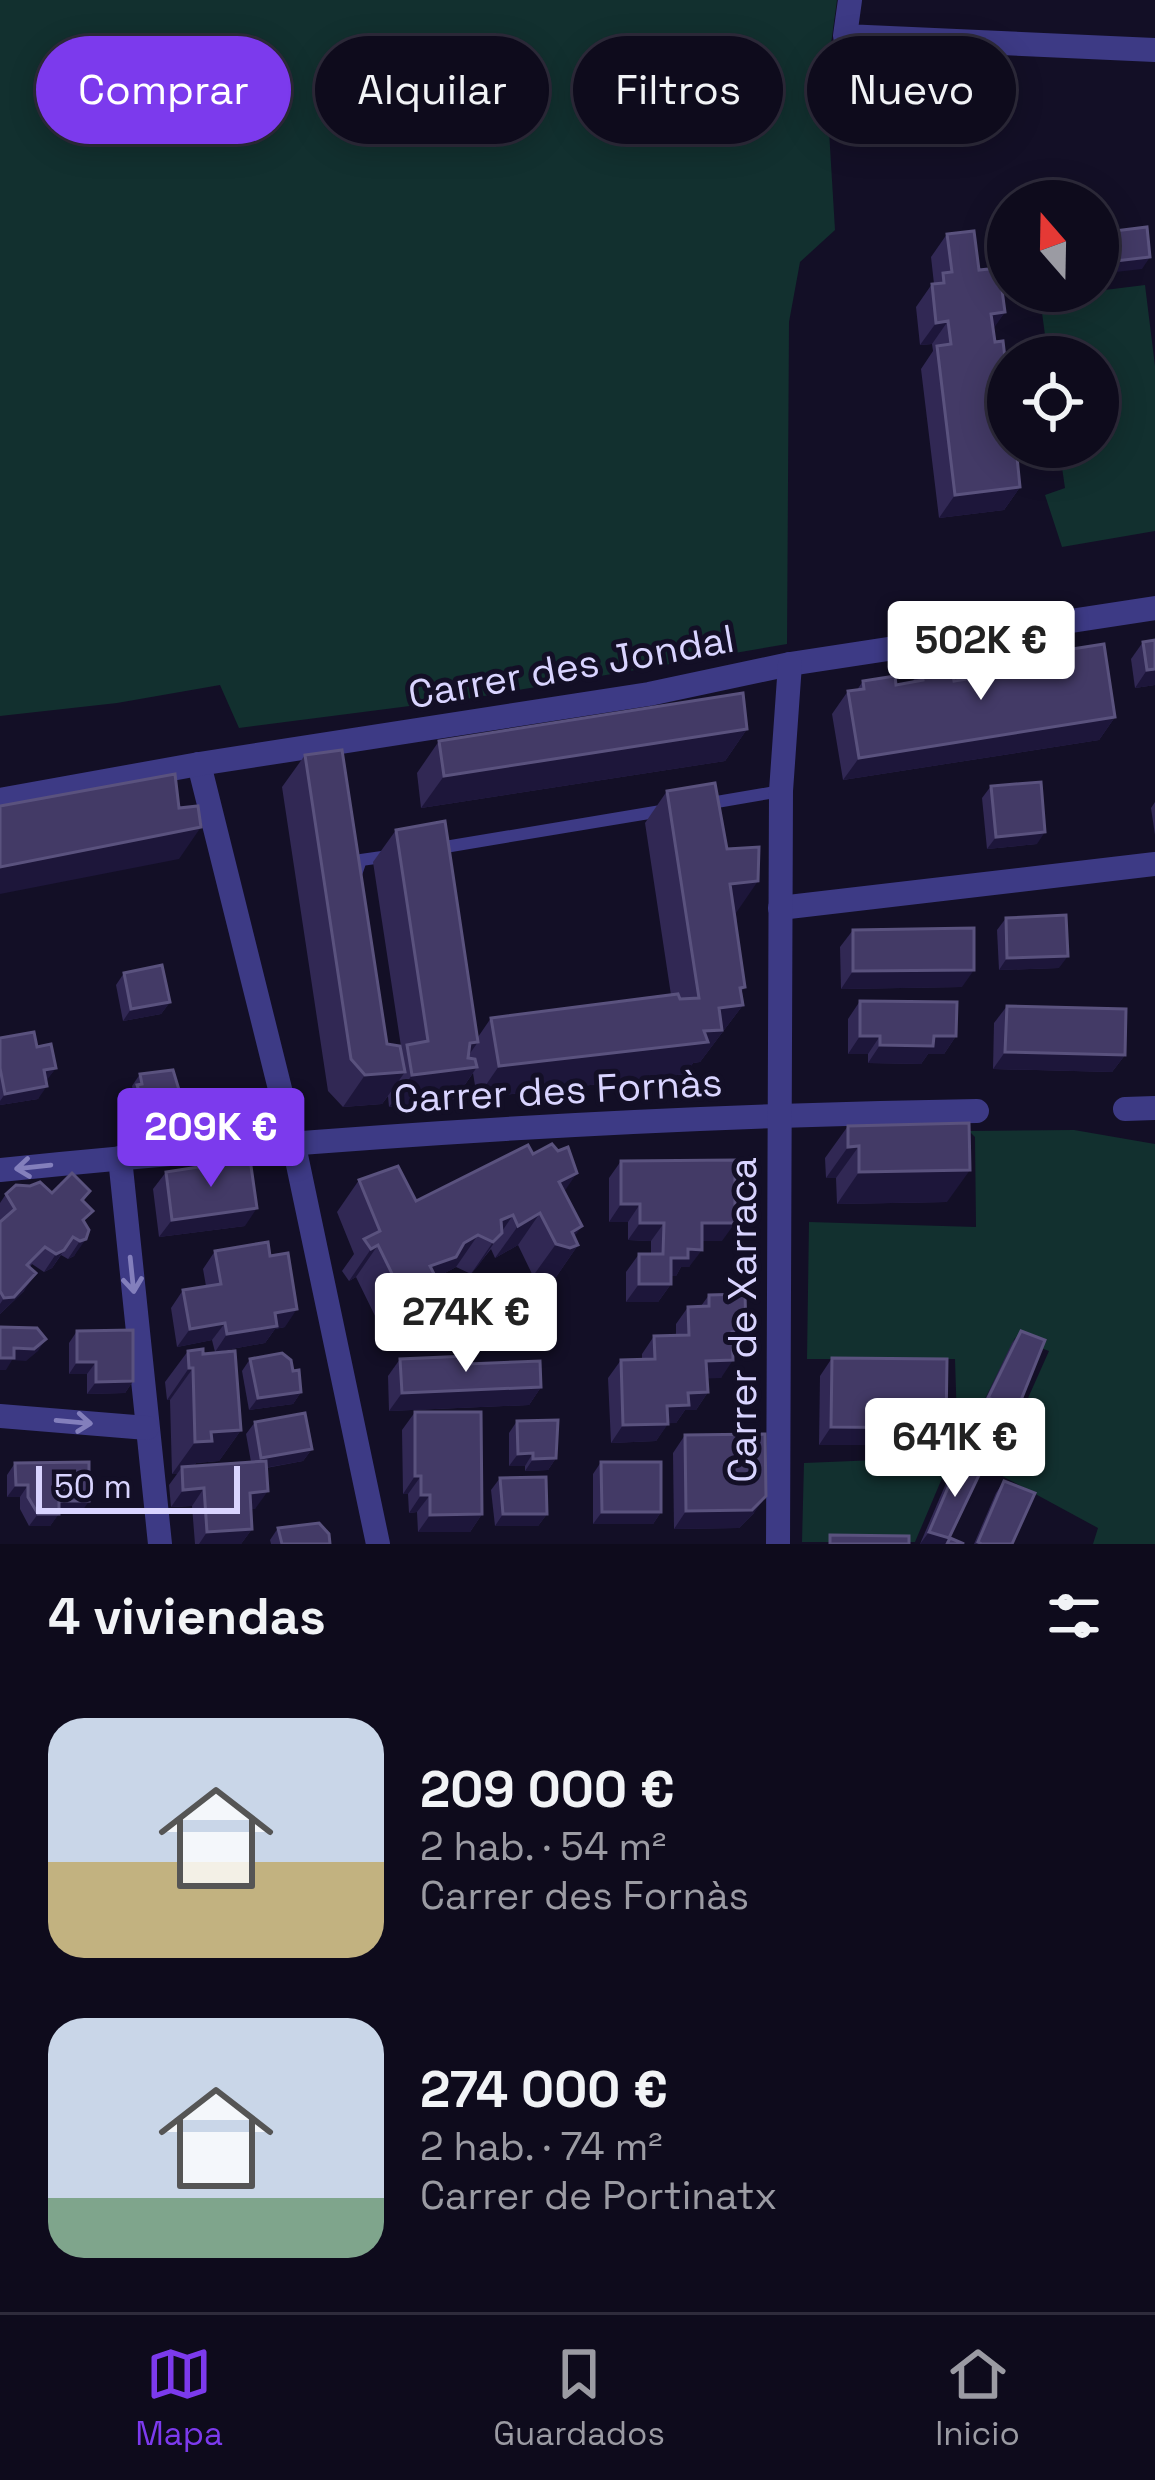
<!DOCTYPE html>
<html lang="es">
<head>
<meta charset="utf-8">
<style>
	body { margin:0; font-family:"Space Grotesk",sans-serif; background:#171425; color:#f1f3f6; height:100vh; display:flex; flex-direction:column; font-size:45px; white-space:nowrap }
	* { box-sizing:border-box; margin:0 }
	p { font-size:39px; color:#9b9ba3 }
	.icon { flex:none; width:66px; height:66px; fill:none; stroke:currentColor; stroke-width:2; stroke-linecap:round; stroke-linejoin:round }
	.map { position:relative; height:1544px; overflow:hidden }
	.drawer { display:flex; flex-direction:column; background:#0e0b1c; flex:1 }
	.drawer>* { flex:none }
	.banner { position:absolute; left:36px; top:36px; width:1083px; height:108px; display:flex; gap:24px }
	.needle { width:78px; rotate:340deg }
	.tools { position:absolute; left:987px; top:180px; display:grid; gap:24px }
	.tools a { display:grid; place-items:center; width:132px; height:132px; border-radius:50%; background:#0e0b1c; box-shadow:0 6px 30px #0003,0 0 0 3px #2e2b3b; font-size:60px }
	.scale { position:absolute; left:36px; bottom:30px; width:204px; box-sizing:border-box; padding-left:12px; border:6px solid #d9d4ff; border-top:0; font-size:33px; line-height:42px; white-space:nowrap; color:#d9d4ff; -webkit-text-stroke:9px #130f26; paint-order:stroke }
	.price { position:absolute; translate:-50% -102px; padding:0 27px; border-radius:12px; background:#fff; color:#222; font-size:39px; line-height:78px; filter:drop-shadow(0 3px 6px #0008) }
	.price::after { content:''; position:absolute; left:50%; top:72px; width:36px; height:27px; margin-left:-18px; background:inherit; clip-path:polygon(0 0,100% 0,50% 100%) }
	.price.selected { background:#7c3aed; color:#fff }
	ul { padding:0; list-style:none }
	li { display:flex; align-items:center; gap:36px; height:300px; padding:0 48px }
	li span { display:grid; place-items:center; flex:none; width:336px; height:240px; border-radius:36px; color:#555 }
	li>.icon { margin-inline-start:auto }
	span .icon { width:144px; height:144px; fill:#fffc; stroke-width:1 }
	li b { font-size:51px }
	h2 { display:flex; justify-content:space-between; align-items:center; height:144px; padding:0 48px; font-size:51px }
	.pill { padding:0 42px; border-radius:54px; background:#0e0b1c; box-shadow:0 6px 30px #0003,0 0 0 3px #2e2b3b; font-size:42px; line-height:108px }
	.pill.selected { background:#7c3aed; color:#fff }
	.tabs { display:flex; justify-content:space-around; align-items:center; height:168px; border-top:3px solid #2e2b3b; background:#0e0b1c; font-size:33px; color:#9b9ba3 }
	.tabs a { display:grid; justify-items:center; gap:6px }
	.tabs .selected { color:#7c3aed }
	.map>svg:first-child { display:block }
</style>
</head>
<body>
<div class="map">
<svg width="1155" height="1544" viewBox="0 0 1155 1544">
	<rect width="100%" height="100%" fill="#130f26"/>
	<g fill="#12302f">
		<polygon points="0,0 837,0 826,81 835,230 800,262 789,322 787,644 472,698 239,728 220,685 117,703 0,716"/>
		<polygon points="1145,285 1155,366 1155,531 1062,547 1045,495 1065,488 1059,447 1098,447 1098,357 1048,357 1040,298"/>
		<polygon points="1074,1130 1155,1144 1155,1544 1093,1544 1098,1528 995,1472 1049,1351 1015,1338 958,1454 955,1359 807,1359 809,1222 976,1227 975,1137 969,1131"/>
		<polygon points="951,1457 915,1542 802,1542 804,1463"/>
	</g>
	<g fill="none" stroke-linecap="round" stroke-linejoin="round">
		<g stroke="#3d3a85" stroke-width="12">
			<polyline points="705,804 781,791"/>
			<polyline points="433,849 667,810"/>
			<polyline points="355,877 361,860 389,856"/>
		</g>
		<g stroke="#3d3a85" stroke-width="24">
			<polyline points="850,0 845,36 1155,50"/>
			<polyline points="199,764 293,1141 378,1544"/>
			<polyline points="0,800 199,764 649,694 790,664 1155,608"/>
			<polyline points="780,908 1155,864"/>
			<polyline points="1125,1109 1155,1108"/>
			<polyline points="120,1158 160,1544"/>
			<path d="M0 1170C325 1137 650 1116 977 1111"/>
			<polyline points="0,1416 147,1428"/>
			<polyline points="778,1544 781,791 790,664"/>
		</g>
	</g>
	<g fill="#312854">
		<polygon points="947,234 979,270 1005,312 993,328 1020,487 1004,510 939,518 921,369 933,351 932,344 920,345 916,307 932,284 934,284 931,257"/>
		<polygon points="1143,642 1155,685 1135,688 1131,659"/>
		<polygon points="1034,655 1115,717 1099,740 843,780 832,714 848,691 857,690 863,681 896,685 912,682 921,669 954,681 1024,670"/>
		<polygon points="747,729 725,761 421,808 417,773 439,741"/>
		<polygon points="305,755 387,1044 402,1053 373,862 396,830 478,1037 491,1018 671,995 645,823 667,791 736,913 743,1005 700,1062 693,1063 686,1074 477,1098 473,1073 455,1099 389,1107 388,1096 382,1104 343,1107 328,1091 282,787"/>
		<polygon points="991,786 1037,844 987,849 982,798"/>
		<polygon points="1155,802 1155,835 1151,808"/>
		<polygon points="1006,918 1059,968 999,970 997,930"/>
		<polygon points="853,930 962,987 841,989 840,947"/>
		<polygon points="124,973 170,1002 161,1014 123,1021 116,985"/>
		<polygon points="860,1001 956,1036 944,1054 928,1054 921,1064 868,1063 868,1054 848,1054 848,1019"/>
		<polygon points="1007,1006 1125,1055 1112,1072 993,1069 994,1023"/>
		<polygon points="0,1038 37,1047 56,1068 46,1080 38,1099 0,1105"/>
		<polygon points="140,1074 183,1103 175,1115 136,1123 129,1097 133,1091 132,1086"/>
		<polygon points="848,1126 947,1202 837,1204 836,1178 826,1178 825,1158"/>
		<polygon points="558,1151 564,1192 574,1237 578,1245 556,1277 547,1280 533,1276 518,1245 495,1258 491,1249 471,1274 456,1267 443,1274 433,1289 427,1291 414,1310 391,1322 387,1316 378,1322 356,1277 349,1281 342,1271 354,1254 337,1212 359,1180 416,1201 533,1154"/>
		<polygon points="621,1161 722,1241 702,1241 689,1267 681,1267 676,1276 671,1276 671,1284 658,1302 626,1302 626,1272 639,1254 651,1254 651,1241 628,1240 628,1222 609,1222 609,1178"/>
		<polygon points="166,1172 245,1226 159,1237 153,1189"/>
		<polygon points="90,1191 83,1202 84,1223 89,1230 74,1256 68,1259 61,1255 52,1268 44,1272 32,1264 30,1267 24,1291 0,1314 0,1203 6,1194"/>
		<polygon points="215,1251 285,1327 275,1329 265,1343 215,1352 212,1340 177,1347 171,1308 183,1290 206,1286 203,1269"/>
		<polygon points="709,1295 746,1331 733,1349 721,1378 707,1378 708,1392 696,1410 685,1410 676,1423 668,1423 656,1441 611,1443 608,1378 621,1360 642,1360 642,1354 654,1336 676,1335 676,1324 688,1307 701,1306"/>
		<polygon points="77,1331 133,1381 125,1393 87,1394 87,1374 69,1374 69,1343"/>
		<polygon points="1021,1331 1017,1410 1009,1422 980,1410 1012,1343"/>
		<polygon points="188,1351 203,1354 241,1430 219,1461 196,1463 194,1466 251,1462 246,1434 255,1422 312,1449 303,1461 266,1468 255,1509 251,1509 252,1529 241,1544 195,1544 192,1506 171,1507 169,1485 177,1474 172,1474 170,1400 167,1400 165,1382"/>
		<polygon points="832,1358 934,1445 819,1445 820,1376"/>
		<polygon points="250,1359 293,1371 301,1392 293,1404 249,1410 242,1371"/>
		<polygon points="400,1359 541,1387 529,1405 389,1411 388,1376"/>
		<polygon points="415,1412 482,1514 470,1532 418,1532 417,1512 409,1513 408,1494 403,1494 402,1430"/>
		<polygon points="517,1421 556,1458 548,1470 525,1471 525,1466 509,1466 509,1433"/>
		<polygon points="685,1435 754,1513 739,1528 674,1529 673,1453"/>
		<polygon points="601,1462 661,1512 653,1524 593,1524 593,1474"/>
		<polygon points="959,1462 949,1538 945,1544 920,1544 950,1474"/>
		<polygon points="15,1463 81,1513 59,1513 50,1526 29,1526 20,1509 20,1497 7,1497 7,1475"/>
		<polygon points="500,1478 547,1514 538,1526 495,1526 491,1490"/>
		<polygon points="1004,1481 1012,1544 974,1544 996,1493"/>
		<polygon points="278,1528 330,1544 271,1544 270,1540"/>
	</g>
	<g fill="#1d163a">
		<polygon points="1150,257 1142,269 1098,274 1098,263"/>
		<polygon points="1005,312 989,335 991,314"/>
		<polygon points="948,321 932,344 920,345 936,323"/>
		<polygon points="1020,487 1004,510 939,518 955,495"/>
		<polygon points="1155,669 1155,685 1135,688 1147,670"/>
		<polygon points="1115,717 1099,740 843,780 859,758"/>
		<polygon points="747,729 725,761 421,808 444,776"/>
		<polygon points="201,827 179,859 0,894 0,867"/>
		<polygon points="1045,832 1037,844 987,849 996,837"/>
		<polygon points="758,881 736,913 708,916 730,884"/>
		<polygon points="1068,956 1059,968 999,970 1007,958"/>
		<polygon points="974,970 962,987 841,989 853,971"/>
		<polygon points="745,987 732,1006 743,1005 700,1062 693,1063 686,1074 477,1098 499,1066 719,1008 740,988"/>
		<polygon points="170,1002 161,1014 123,1021 131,1009"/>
		<polygon points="860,1036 880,1036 868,1054 848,1054"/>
		<polygon points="934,1036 956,1036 944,1054 928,1054 921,1064 868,1063 880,1045"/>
		<polygon points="478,1042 459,1069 477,1067 455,1099 389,1107 412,1075 470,1043"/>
		<polygon points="1005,1052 1125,1055 1112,1072 993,1069"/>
		<polygon points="56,1068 47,1080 35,1082 44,1070"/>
		<polygon points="405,1072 382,1104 343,1107 365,1075"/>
		<polygon points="47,1086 38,1099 0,1105 0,1101 5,1094"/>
		<polygon points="183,1103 175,1115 136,1123 145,1111"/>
		<polygon points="859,1146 836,1178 826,1178 848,1147"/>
		<polygon points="970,1170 947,1202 837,1204 859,1172"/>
		<polygon points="577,1173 555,1205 559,1182"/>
		<polygon points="621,1204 640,1204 628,1222 609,1222"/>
		<polygon points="257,1208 245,1226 159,1237 172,1220"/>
		<polygon points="540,1213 518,1245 495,1258 518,1226"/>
		<polygon points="513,1215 479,1265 471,1274 493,1242 501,1220"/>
		<polygon points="640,1223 664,1223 651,1241 628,1240"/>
		<polygon points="702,1223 735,1223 722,1241 689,1241"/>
		<polygon points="582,1226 567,1247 578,1245 556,1277 547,1280 533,1276 556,1244"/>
		<polygon points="478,1235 456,1267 443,1274 433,1289 427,1291 414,1310 391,1322 430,1266"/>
		<polygon points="86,1239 74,1256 68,1259 80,1241"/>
		<polygon points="378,1245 356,1277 349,1281 371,1249"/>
		<polygon points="688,1249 702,1250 689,1267 681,1267 676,1276 659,1276 671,1258"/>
		<polygon points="64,1250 52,1268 44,1272 56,1254"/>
		<polygon points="36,1273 24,1291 0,1314 0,1304 4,1298"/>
		<polygon points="410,1284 387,1316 378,1322 400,1290"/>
		<polygon points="639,1284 671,1284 658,1302 626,1302"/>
		<polygon points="297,1309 285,1327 275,1329 265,1343 215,1352 227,1334 275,1313"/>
		<polygon points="225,1323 212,1340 177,1347 190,1329"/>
		<polygon points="746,1331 734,1349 720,1349 732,1332"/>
		<polygon points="46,1339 38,1351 26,1361 12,1360 6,1370 0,1370 0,1358 14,1348"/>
		<polygon points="733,1360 721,1378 694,1379 706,1361"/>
		<polygon points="77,1362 96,1362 87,1374 69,1374"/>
		<polygon points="189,1368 193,1368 170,1400 167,1400"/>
		<polygon points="133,1381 125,1393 87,1394 96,1382"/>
		<polygon points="541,1387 529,1405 389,1411 402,1393"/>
		<polygon points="301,1392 293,1404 249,1410 258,1398"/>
		<polygon points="708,1392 696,1410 685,1410 676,1423 655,1424 667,1406 688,1393"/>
		<polygon points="988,1398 1017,1410 1009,1422 980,1410"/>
		<polygon points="668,1424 656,1441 611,1443 623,1425"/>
		<polygon points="831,1427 946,1428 934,1445 819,1445"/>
		<polygon points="241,1430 219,1461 196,1463 189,1473 182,1467 177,1474 172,1474 195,1442 211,1432"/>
		<polygon points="312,1449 303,1461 253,1470 261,1458"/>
		<polygon points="533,1453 525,1466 509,1466 518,1454"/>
		<polygon points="556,1458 548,1470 525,1471 533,1459"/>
		<polygon points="415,1476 421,1476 408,1494 403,1494"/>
		<polygon points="16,1485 28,1485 20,1497 7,1497"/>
		<polygon points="204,1488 192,1506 171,1507 183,1490"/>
		<polygon points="268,1491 255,1509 237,1510 250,1493"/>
		<polygon points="421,1495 430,1495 417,1512 409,1513"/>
		<polygon points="766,1496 754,1513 739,1528 674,1529 686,1511"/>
		<polygon points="59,1501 89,1501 81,1513 51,1513"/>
		<polygon points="602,1512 661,1512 653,1524 593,1524"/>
		<polygon points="38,1514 59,1514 50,1526 29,1526"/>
		<polygon points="482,1514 470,1532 418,1532 430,1515"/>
		<polygon points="503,1514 547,1514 538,1526 495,1526"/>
		<polygon points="252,1529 241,1544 199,1544 207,1532"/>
		<polygon points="929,1532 949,1538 945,1544 920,1544"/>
	</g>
	<g fill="#433a66" stroke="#5a527e" stroke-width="3">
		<polygon points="1147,227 1150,257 1098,263 1098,233"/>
		<polygon points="974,231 979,270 999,268 1005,312 991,314 995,342 1003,341 1008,384 1008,447 1016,447 1020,487 955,495 937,346 951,344 948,321 936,323 932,284 944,283 943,273 952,272 947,234"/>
		<polygon points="1155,640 1155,669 1147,670 1143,642"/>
		<polygon points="1104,644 1115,717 859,758 848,691 864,689 863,681 895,676 896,685 923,680 921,669 951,665 954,681 1036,668 1034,655"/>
		<polygon points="743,693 747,729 444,776 439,741"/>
		<polygon points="342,750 387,1044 400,1046 405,1072 365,1075 351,1059 305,755"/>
		<polygon points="175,774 179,808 198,806 201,827 0,867 0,806"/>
		<polygon points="1041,782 1045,832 996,837 991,786"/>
		<polygon points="715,783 727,849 759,847 758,881 730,884 745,987 740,988 743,1005 719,1008 722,1030 704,1031 708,1042 499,1066 491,1018 678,994 680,999 699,998 667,791"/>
		<polygon points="445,821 478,1042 470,1043 468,1058 475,1059 477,1067 412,1075 407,1045 428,1041 396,830"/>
		<polygon points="1066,915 1068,956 1007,958 1006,918"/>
		<polygon points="974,928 974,970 853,971 853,930"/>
		<polygon points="162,965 170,1002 131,1009 124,973"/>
		<polygon points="860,1001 957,1002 956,1036 934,1036 933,1046 880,1045 880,1036 860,1036"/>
		<polygon points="1007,1006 1126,1009 1125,1055 1005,1052"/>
		<polygon points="34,1032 37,1047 51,1044 56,1068 44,1070 47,1086 5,1094 0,1068 0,1038"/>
		<polygon points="173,1070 183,1103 145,1111 137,1085 142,1084 140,1074"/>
		<polygon points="969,1123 970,1170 859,1172 859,1146 848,1147 848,1126"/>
		<polygon points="552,1144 558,1151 568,1147 577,1173 559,1182 582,1226 572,1232 578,1245 570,1248 556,1244 540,1213 518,1226 513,1215 501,1220 502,1233 493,1242 478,1235 464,1243 456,1257 430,1266 436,1278 414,1290 410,1284 400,1290 378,1245 371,1249 364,1239 380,1231 359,1180 398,1166 416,1201 528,1145 533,1154"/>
		<polygon points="250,1159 257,1208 172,1220 166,1172"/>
		<polygon points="735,1160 735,1223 702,1223 702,1250 688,1249 688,1258 671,1258 671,1284 639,1284 639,1254 663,1254 664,1223 640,1223 640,1204 621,1204 621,1161"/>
		<polygon points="72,1173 90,1191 82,1200 93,1211 83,1220 89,1230 86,1239 80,1241 73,1237 64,1250 56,1254 45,1247 27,1265 36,1273 14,1297 4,1298 0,1291 0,1222 15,1209 6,1194 16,1185 30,1186 40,1182 52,1193"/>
		<polygon points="268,1242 270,1256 288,1253 297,1309 275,1313 277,1326 227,1334 225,1323 190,1329 183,1290 221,1284 215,1251"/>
		<polygon points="745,1294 746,1331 732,1332 733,1360 706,1361 708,1392 688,1393 689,1405 667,1406 668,1424 623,1425 621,1360 655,1359 654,1336 689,1335 688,1307 709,1306 709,1295"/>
		<polygon points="0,1327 37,1328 46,1339 34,1349 14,1348 14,1358 0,1358"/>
		<polygon points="133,1330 133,1381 96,1382 96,1362 77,1362 77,1331"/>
		<polygon points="1021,1331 1045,1340 1017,1410 988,1398"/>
		<polygon points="203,1349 203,1354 235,1351 241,1430 211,1432 212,1441 195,1442 193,1368 189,1368 188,1351"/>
		<polygon points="282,1353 291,1360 293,1371 299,1370 301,1392 258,1398 250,1359"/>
		<polygon points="467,1356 467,1364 540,1361 541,1387 402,1393 400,1359"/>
		<polygon points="832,1358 947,1359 946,1428 831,1427"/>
		<polygon points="415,1412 481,1412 482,1514 430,1515 430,1495 421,1495 421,1476 415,1476"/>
		<polygon points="305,1413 312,1449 261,1458 255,1422"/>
		<polygon points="558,1420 556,1458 533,1459 533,1453 518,1454 517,1421"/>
		<polygon points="765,1434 766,1496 752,1510 686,1511 685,1435"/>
		<polygon points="266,1461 268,1491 250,1493 252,1529 207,1532 204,1488 183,1490 182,1467"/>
		<polygon points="89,1462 89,1501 59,1501 59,1514 38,1514 28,1497 28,1485 16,1485 15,1463"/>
		<polygon points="601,1462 661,1462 661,1512 602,1512"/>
		<polygon points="959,1462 981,1471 949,1538 929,1532"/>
		<polygon points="546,1477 547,1514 503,1514 500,1478"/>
		<polygon points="1004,1481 1035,1493 1012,1544 982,1544 978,1542"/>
		<polygon points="319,1523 329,1534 330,1544 282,1544 278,1528"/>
		<polygon points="830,1535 909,1536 909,1544 830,1544"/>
		<polygon points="950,1538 964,1544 947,1544"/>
	</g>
	<defs><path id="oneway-shaft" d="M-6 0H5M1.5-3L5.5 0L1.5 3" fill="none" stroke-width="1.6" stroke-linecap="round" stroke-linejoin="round" transform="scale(3)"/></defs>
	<g stroke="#837fbc">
		<use href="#oneway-shaft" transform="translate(33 1167) rotate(174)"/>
		<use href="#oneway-shaft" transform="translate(132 1275) rotate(84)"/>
		<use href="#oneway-shaft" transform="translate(74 1422) rotate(5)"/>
	</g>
	<g text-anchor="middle" stroke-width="10" stroke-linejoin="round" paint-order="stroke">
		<g font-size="39" fill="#d9d4ff" stroke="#130f26">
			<text transform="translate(571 666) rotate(-10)" y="14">Carrer des Jondal</text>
			<text transform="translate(558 1090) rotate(-3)" y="14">Carrer des Fornàs</text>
			<text transform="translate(742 1320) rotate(-90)" y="14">Carrer de Xarraca</text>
		</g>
	</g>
</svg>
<div class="tools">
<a><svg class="needle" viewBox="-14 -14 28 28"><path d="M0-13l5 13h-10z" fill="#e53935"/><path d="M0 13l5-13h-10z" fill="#9b9ba3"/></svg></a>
<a><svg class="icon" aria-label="locate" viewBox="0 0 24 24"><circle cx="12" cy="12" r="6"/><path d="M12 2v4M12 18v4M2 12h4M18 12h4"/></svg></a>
</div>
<div class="scale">50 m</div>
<b class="price" style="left:981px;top:703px">502K €</b>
<b class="price selected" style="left:211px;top:1190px">209K €</b>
<b class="price" style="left:466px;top:1375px">274K €</b>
<b class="price" style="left:955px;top:1500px">641K €</b>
<div class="banner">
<a class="pill selected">Comprar</a>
<a class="pill">Alquilar</a>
<a class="pill">Filtros</a>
<a class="pill">Nuevo</a>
</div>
</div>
<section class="drawer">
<h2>4 viviendas<svg class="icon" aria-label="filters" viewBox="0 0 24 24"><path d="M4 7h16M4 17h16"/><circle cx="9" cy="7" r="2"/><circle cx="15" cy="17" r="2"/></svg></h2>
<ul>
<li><span style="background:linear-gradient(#c9d6e8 60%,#c2b280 0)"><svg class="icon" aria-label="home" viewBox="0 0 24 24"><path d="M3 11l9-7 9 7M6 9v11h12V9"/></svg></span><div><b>209 000 €</b><p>2 hab. · 54 m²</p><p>Carrer des Fornàs</p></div></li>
<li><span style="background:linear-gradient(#c9d6e8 75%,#7fa58c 0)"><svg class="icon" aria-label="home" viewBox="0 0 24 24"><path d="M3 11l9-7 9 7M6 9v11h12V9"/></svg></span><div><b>274 000 €</b><p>2 hab. · 74 m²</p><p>Carrer de Portinatx</p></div></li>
</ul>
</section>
<nav class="tabs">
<a class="selected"><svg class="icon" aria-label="map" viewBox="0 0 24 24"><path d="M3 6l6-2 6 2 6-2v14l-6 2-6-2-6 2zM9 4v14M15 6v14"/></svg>Mapa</a>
<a><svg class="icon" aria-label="saved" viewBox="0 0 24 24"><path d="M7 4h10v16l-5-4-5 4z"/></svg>Guardados</a>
<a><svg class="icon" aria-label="home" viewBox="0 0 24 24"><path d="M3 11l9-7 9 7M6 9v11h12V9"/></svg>Inicio</a>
</nav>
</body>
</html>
